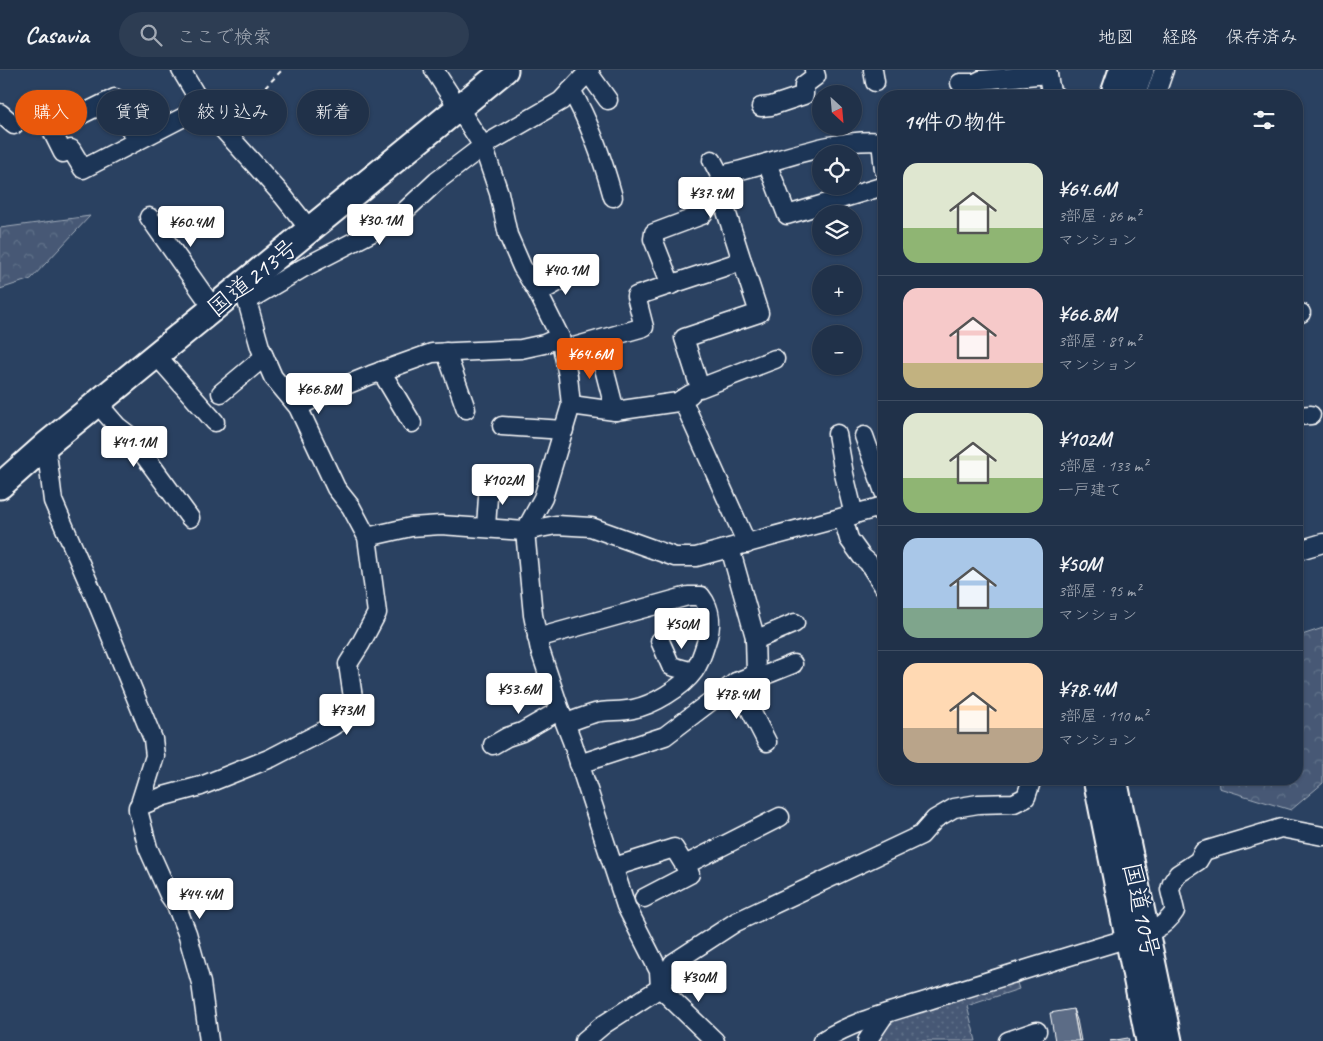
<!DOCTYPE html>
<html lang="ja">
<head>
<meta charset="utf-8">
<style>
	body { margin:0; font-family:Caveat,"Klee One",sans-serif; background:#2d3d53; color:#f1f3f6; height:100vh; display:flex; flex-direction:column; font-size:19px; white-space:nowrap }
	* { box-sizing:border-box; margin:0 }
	p { font-size:16px; color:#a2a9b4 }
	.icon { flex:none; width:28px; height:28px; fill:none; stroke:currentColor; stroke-width:2; stroke-linecap:round; stroke-linejoin:round }
	.map { position:relative; flex:1; overflow:hidden }
	.sheet { position:absolute; left:878px; top:20px; width:425px; height:695px; display:flex; flex-direction:column; background:#203149; border-radius:20px; box-shadow:0 1px 4px #0004,0 0 0 1px #3d4c61 }
	.sheet>* { flex:none }
	.banner { position:absolute; left:15px; top:20px; width:475px; height:45px; display:flex; gap:10px }
	.needle { width:32px; rotate:154deg }
	.fabs { position:absolute; left:812px; top:15px; display:grid; gap:10px }
	.fabs a { display:grid; place-items:center; width:50px; height:50px; border-radius:50%; background:#203149; box-shadow:0 1px 4px #0004,0 0 0 1px #3d4c61; font-size:25px }
	.price { position:absolute; translate:-50% -42px; padding:0 11px; border-radius:5px; background:#fff; color:#222; font-size:16px; line-height:32px; filter:drop-shadow(0 1px 2px #0008) }
	.price::after { content:''; position:absolute; left:50%; top:30px; width:15px; height:11px; margin-left:-8px; background:inherit; clip-path:polygon(0 0,100% 0,50% 100%) }
	.price.selected { background:#ea580c; color:#fff }
	ul { padding:0; list-style:none }
	li { display:flex; align-items:center; gap:15px; height:125px; padding:0 25px }
	li+li { border-top:1px solid #3d4c61 }
	li span { display:grid; place-items:center; flex:none; width:140px; height:100px; border-radius:15px; color:#555 }
	li>.icon { margin-inline-start:auto }
	span .icon { width:60px; height:60px; fill:#fffc; stroke-width:1 }
	li b { font-size:21px }
	h2 { display:flex; justify-content:space-between; align-items:center; height:60px; padding:0 25px; font-size:21px }
	.tag { padding:0 18px; border-radius:22px; background:#203149; box-shadow:0 1px 4px #0004,0 0 0 1px #3d4c61; font-size:18px; line-height:45px }
	.tag.selected { background:#ea580c; color:#fff }
	header { display:flex; align-items:center; gap:30px; box-sizing:border-box; height:70px; padding:0 25px; background:#203149; border-bottom:1px solid #3d4c61 }
	header strong { font-size:24px }
	nav { display:flex; gap:28px; margin-inline-start:auto; font-size:18px }
	.search { width:350px; height:45px; background:#2d3d53; display:flex; align-items:center; gap:12px; box-sizing:border-box; padding:0 18px; border-radius:28px; color:#a2a9b4; font-size:19px }
	.map>svg:first-child { display:block }
</style>
</head>
<body>
<header>
<strong>Casavia</strong>
<div class="search"><svg class="icon" aria-label="search" viewBox="0 0 24 24"><circle cx="10" cy="10" r="6"/><path d="M15 15l6 6"/></svg>ここで検索</div>
<nav><a>地図</a><a>経路</a><a>保存済み</a></nav>
</header>
<div class="map">
<svg width="1323" height="971" viewBox="0 0 1323 971">
	<defs>
		<pattern id="grass-dots" width="8" height="8" patternUnits="userSpaceOnUse" patternTransform="scale(1.25)"><rect width="8" height="8" fill="#465975"/><path d="M2 2h.1M6 6h.1" fill="none" stroke="#62728a" stroke-width="1.8" stroke-linecap="round"/></pattern>
		<pattern id="forest-crowns" width="20" height="18" patternUnits="userSpaceOnUse" patternTransform="scale(1.25)"><rect width="20" height="18" fill="#465975"/><path d="M2 6a3 3 0 1 1 6 0M12 15a3 3 0 1 1 6 0" fill="none" stroke="#62728a"/></pattern>
	</defs>
	<rect width="100%" height="100%" fill="#2a4161"/>
	<filter id="ink" filterUnits="userSpaceOnUse"><feTurbulence type="fractalNoise" baseFrequency=".02" numOctaves="2"/><feDisplacementMap in="SourceGraphic" scale="10" xChannelSelector="R" yChannelSelector="G"/><feConvolveMatrix kernelMatrix="1 2 1 2 8 2 1 2 1" color-interpolation-filters="sRGB"/></filter>
	<g filter="url(#ink)">
		<polygon fill="url(#grass-dots)" stroke="#a2acba" points="1016,910 1019,919 967,936 976,971 876,971 883,961 900,946"/>
		<g fill="url(#forest-crowns)" stroke="#a2acba">
			<polygon points="90,146 31,209 0,219 0,158"/>
			<polygon points="1323,558 1323,713 1291,740 1219,718 1218,709 1296,709 1296,567"/>
		</g>
		<g fill="none" stroke-linecap="round" stroke-linejoin="round">
			<defs>
				<g id="minor">
					<polyline points="181,0 203,37 283,126 310,160"/>
					<polyline points="434,0 483,76 499,123 508,165 522,197 538,223 560,267 568,306 571,335 543,428 525,461 533,545 540,580 560,640 572,671 626,836 659,901 660,918 715,971"/>
					<polyline points="873,0 875,12"/>
					<polyline points="1047,0 1051,22 1056,26"/>
					<polyline points="588,2 608,30"/>
					<polyline points="960,13 975,13 981,10 1048,4"/>
					<path d="M571 20C590 53 603 90 613 127"/>
					<polyline points="1155,26 1164,0"/>
					<polyline points="761,37 771,36 804,25 804,15 816,6 814,0"/>
					<polyline points="0,43 14,55"/>
					<polyline points="136,71 115,28 56,57 53,63 63,83 71,79 83,99 203,37"/>
					<polyline points="881,71 884,100"/>
					<polyline points="712,90 722,109"/>
					<polyline points="767,93 787,145 884,116"/>
					<polyline points="149,147 206,228"/>
					<polyline points="742,191 759,243 684,268 700,318 775,289"/>
					<polyline points="671,215 653,169 654,163 702,145 709,136 718,116"/>
					<polyline points="538,223 578,201"/>
					<polyline points="1296,242 1301,243"/>
					<polyline points="597,271 615,341"/>
					<path d="M563 280 644 257 636 226 742 191 718 116 722 109 729 103C778 92 833 67 884 72"/>
					<polyline points="446,282 466,339"/>
					<polyline points="156,285 215,352"/>
					<polyline points="381,301 412,353"/>
					<polyline points="221,323 264,287"/>
					<polyline points="682,329 747,474"/>
					<polyline points="97,333 117,356 130,366 190,448"/>
					<polyline points="571,335 615,341 678,332 691,324"/>
					<polyline points="298,337 319,326 371,305 432,283 521,279 544,274 560,267"/>
					<polyline points="1296,346 1311,345"/>
					<polyline points="502,356 564,360"/>
					<polyline points="837,364 844,404 854,445"/>
					<polyline points="864,366 884,422"/>
					<polyline points="46,375 53,431 96,530 153,669 155,686 138,740 148,778 169,825 176,835 187,863 201,913 209,971"/>
					<polyline points="843,448 849,469 862,487 868,492 884,517"/>
					<polyline points="486,457 489,412"/>
					<polyline points="367,467 411,457 441,455 525,461 556,455 591,457 675,487 696,487 884,436"/>
					<polyline points="1296,481 1323,473"/>
					<path d="M537 568 688 526H701C712 540 712 557 706 573 703 583 700 593 694 601 682 618 653 635 633 639 621 642 607 640 595 643 585 646 575 650 566 653"/>
					<polyline points="755,570 795,553"/>
					<polyline points="660,571 671,596 693,602"/>
					<polyline points="756,604 763,606 793,594"/>
					<polyline points="736,612 767,672"/>
					<polyline points="493,675 507,667 522,662 560,640"/>
					<polyline points="579,694 665,666 736,612 756,604 755,567 730,478"/>
					<polyline points="138,737 164,726 201,716 271,688 331,657 355,641 348,594 360,575 377,543 367,467 351,437 336,418 298,337 273,307 260,277 247,231 303,198 394,151 437,111 483,76 561,31 590,0"/>
					<polyline points="685,795 780,747"/>
					<polyline points="614,797 674,778 690,804 644,828"/>
					<polyline points="584,971 603,955 660,918 673,893 736,852 921,765 935,749 954,738 978,734 1014,733 1026,727 1032,709"/>
					<path d="M822 971C855 950 895 941 932 929 997 908 1063 888 1129 868 1149 864 1164 858 1175 841L1170 820 1172 813 1178 804 1198 791 1204 781 1281 758 1323 766"/>
					<polyline points="867,971 885,944"/>
					<polyline points="1008,971 1037,961"/>
				</g>
				<g id="highway">
					<polyline points="1113,26 1122,0"/>
					<polyline points="1132,26 1141,0"/>
					<polyline points="0,416 46,375 505,0"/>
					<polyline points="1096,709 1149,971"/>
					<polyline points="1114,709 1169,971"/>
				</g>
			</defs>
			<use href="#minor" stroke="#fff" stroke-width="21"/>
			<use href="#highway" stroke="#fff" stroke-width="29"/>
			<polyline stroke="#fff" stroke-width="2" stroke-dasharray="5 4" stroke-linecap="butt" points="235,51 236,48 282,0"/>
			<use href="#minor" stroke="#1d3557" stroke-width="18"/>
			<use href="#highway" stroke="#1d3557" stroke-width="25"/>
		</g>
		<polygon fill="#404c5e" stroke="#fff" points="1073,939 1077,950 1081,971 1079,971"/>
		<g fill="#5b6c86" stroke="#fff">
			<polygon points="1073,939 1079,971 1055,971 1050,943"/>
			<polygon points="1128,968 1129,971 1110,971"/>
		</g>
	</g>
	<g text-anchor="middle" stroke-width="4" stroke-linejoin="round" paint-order="stroke">
		<g font-size="25" fill="#fff" stroke="#1d3557">
			<text transform="translate(252 207) rotate(-39)" y="9">国道213号</text>
			<text transform="translate(1142 840) rotate(78)" y="9">国道10号</text>
		</g>
	</g>
</svg>
<div class="fabs">
<a><svg class="needle" viewBox="-14 -14 28 28"><path d="M0-13l5 13h-10z" fill="#e53935"/><path d="M0 13l5-13h-10z" fill="#a2a9b4"/></svg></a>
<a><svg class="icon" aria-label="locate" viewBox="0 0 24 24"><circle cx="12" cy="12" r="6"/><path d="M12 2v4M12 18v4M2 12h4M18 12h4"/></svg></a>
<a><svg class="icon" aria-label="layers" viewBox="0 0 24 24"><path d="M12 4l9 5-9 5-9-5zM3 14l9 5 9-5"/></svg></a>
<a>+</a>
<a>−</a>
</div>
<b class="price" style="left:711px;top:149px">¥37.9M</b>
<b class="price" style="left:380px;top:176px">¥30.1M</b>
<b class="price" style="left:191px;top:178px">¥60.4M</b>
<b class="price" style="left:566px;top:226px">¥40.1M</b>
<b class="price selected" style="left:590px;top:310px">¥64.6M</b>
<b class="price" style="left:319px;top:345px">¥66.8M</b>
<b class="price" style="left:134px;top:398px">¥41.1M</b>
<b class="price" style="left:503px;top:436px">¥102M</b>
<b class="price" style="left:682px;top:580px">¥50M</b>
<b class="price" style="left:519px;top:645px">¥53.6M</b>
<b class="price" style="left:737px;top:650px">¥78.4M</b>
<b class="price" style="left:347px;top:666px">¥73M</b>
<b class="price" style="left:200px;top:850px">¥44.4M</b>
<b class="price" style="left:699px;top:933px">¥30M</b>
<div class="banner">
<a class="tag selected">購入</a>
<a class="tag">賃貸</a>
<a class="tag">絞り込み</a>
<a class="tag">新着</a>
</div>
<section class="sheet">
<h2>14件の物件<svg class="icon" aria-label="filters" viewBox="0 0 24 24"><path d="M4 7h16M4 17h16"/><circle cx="9" cy="7" r="2"/><circle cx="15" cy="17" r="2"/></svg></h2>
<ul>
<li><span style="background:linear-gradient(#dfe7d0 65%,#8fb573 0)"><svg class="icon" aria-label="home" viewBox="0 0 24 24"><path d="M3 11l9-7 9 7M6 9v11h12V9"/></svg></span><div><b>¥64.6M</b><p>3部屋 · 86 m²</p><p>マンション</p></div></li>
<li><span style="background:linear-gradient(#f6c9c9 75%,#c2b280 0)"><svg class="icon" aria-label="home" viewBox="0 0 24 24"><path d="M3 11l9-7 9 7M6 9v11h12V9"/></svg></span><div><b>¥66.8M</b><p>3部屋 · 89 m²</p><p>マンション</p></div></li>
<li><span style="background:linear-gradient(#dfe7d0 65%,#8fb573 0)"><svg class="icon" aria-label="home" viewBox="0 0 24 24"><path d="M3 11l9-7 9 7M6 9v11h12V9"/></svg></span><div><b>¥102M</b><p>5部屋 · 133 m²</p><p>一戸建て</p></div></li>
<li><span style="background:linear-gradient(#a9c7e8 70%,#7fa58c 0)"><svg class="icon" aria-label="home" viewBox="0 0 24 24"><path d="M3 11l9-7 9 7M6 9v11h12V9"/></svg></span><div><b>¥50M</b><p>3部屋 · 95 m²</p><p>マンション</p></div></li>
<li><span style="background:linear-gradient(#ffd9b3 65%,#b9a48a 0)"><svg class="icon" aria-label="home" viewBox="0 0 24 24"><path d="M3 11l9-7 9 7M6 9v11h12V9"/></svg></span><div><b>¥78.4M</b><p>3部屋 · 110 m²</p><p>マンション</p></div></li>
</ul>
</section>
</div>
</body>
</html>
